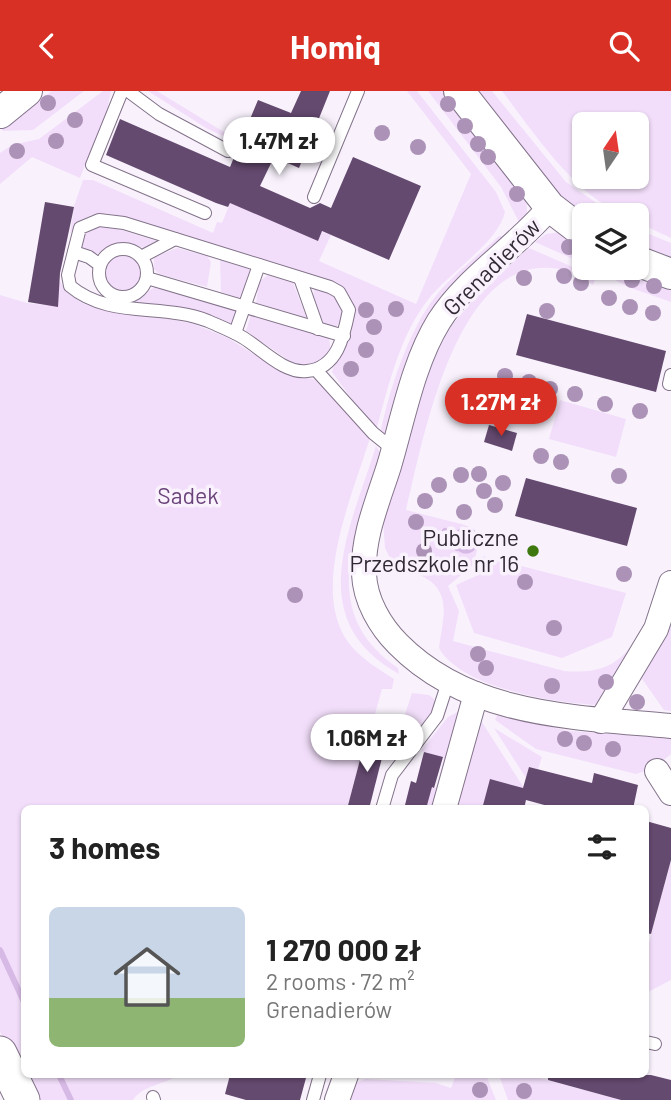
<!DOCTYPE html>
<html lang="en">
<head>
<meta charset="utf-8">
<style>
	body { margin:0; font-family:Barlow,sans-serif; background:#f6f6f6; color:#222; height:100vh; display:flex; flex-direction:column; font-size:26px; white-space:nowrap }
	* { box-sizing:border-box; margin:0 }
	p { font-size:23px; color:#767676 }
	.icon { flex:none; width:38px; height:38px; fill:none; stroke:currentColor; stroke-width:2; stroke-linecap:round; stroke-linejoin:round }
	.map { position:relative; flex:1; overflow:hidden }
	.panel { position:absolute; left:21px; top:714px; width:628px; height:273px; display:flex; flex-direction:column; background:#fff; border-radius:10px; box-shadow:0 2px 5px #0004 }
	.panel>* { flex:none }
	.needle { width:46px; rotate:13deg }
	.buttons { position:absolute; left:572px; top:21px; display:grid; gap:14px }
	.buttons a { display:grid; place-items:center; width:77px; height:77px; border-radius:10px; background:#fff; box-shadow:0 2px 5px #0004; font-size:35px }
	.price { position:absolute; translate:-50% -60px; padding:0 16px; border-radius:24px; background:#fff; color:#222; font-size:23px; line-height:46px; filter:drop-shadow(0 2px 4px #0008) }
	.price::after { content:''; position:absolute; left:50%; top:42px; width:21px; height:16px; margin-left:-10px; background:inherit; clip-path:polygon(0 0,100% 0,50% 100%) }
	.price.on { background:#d93025; color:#fff }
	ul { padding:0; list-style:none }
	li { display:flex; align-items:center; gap:21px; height:175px; padding:0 28px }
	li span { display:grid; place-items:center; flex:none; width:196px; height:140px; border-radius:10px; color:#555 }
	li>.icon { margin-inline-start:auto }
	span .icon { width:84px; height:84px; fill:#fffc; stroke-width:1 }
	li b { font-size:30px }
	h2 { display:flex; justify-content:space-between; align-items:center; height:84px; padding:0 28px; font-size:30px }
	header { display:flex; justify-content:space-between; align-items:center; height:91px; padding:0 28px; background:#d93025; color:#fff; font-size:32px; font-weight:700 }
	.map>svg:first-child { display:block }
</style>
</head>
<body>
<header><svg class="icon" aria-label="back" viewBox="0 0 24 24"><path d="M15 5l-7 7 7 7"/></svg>Homiq<svg class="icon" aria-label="search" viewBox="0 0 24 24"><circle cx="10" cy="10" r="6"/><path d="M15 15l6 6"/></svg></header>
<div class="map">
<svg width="671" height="1009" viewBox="0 0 671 1009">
	<rect width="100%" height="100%" fill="#f9f2fd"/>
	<g fill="#f2defa" fill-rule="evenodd">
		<polygon points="52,0 84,0 33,39 3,40 1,37"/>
		<polygon points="103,0 111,0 107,20 80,87 32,66 0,93 0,62 12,54 39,48"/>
		<polygon points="148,0 157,0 224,41 242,48 240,53 206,37"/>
		<path d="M407 0H417L496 101 505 121C499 151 446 184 427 210 400 245 389 293 377 336L373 337 332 281C334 272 341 265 345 257 357 233 358 208 337 192L111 123C90 122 82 126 70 143L74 115 83 89H93L213 142 217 131 222 132 230 112 331 144 319 170 416 213 471 83Z"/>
		<polygon points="428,0 445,0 526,102 527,123 520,133 501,96"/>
		<polygon points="472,0 492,0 566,91 614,124 584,125 550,97"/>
		<path d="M502 0H671V147L637 131V124C587 124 530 36 502 0ZM584 33H637V86H584Z"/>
		<path d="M102 133 157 150 144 157C123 149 113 152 94 165L79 157 83 144Z"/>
		<polygon points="637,138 671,152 671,169 637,156"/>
		<polygon points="562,141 584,152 584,173 535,151 546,143"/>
		<path d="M499 145 509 146 447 203 387 344 380 343C389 300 408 240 435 206 453 183 478 165 499 145Z"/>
		<polygon points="177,157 207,165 211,171 207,196 159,183 154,178 154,166"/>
		<path d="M529 157 596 186 593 194C583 188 571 180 559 178 456 159 423 350 406 419L465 434 478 456 473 474 448 495 459 520 453 550 564 580C615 584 626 565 651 526L598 614C555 612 461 597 439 557 442 530 454 501 422 485 412 480 401 478 392 472L385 457 383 430 430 276 449 238 481 199Z"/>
		<circle cx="123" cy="182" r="19"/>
		<polygon points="220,169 250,178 243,203 239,207 221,201"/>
		<polygon points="610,177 625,177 671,194 671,211 628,196 606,184"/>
		<polygon points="268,184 293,192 307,228 256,212 259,191"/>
		<path d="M60 190 66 201 84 213 120 222 156 225 194 233 228 247 284 282 321 290 370 347C353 403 310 498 348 551 360 567 377 577 394 588L392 598H382L373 630 400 638 412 602 429 604 434 608 435 616 405 656 366 646 347 717 24 718V984H178C164 994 143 994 133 1009H34L0 941V204L27 212 54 215 56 193Z"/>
		<polygon points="157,195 238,220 232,233 195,219 128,212"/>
		<polygon points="314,198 333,204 342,214 342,228 336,236 323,233 313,205"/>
		<polygon points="251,223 329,247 331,261 313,275 297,275 246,240"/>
		<polygon points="560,309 626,328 616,366 549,348"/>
		<path d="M376 355 381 363C357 439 315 521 398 577L399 583C301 529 351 436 376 355Z"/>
		<polygon points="483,465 626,502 612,546 562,567 474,542 456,494 476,485"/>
		<polygon points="671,530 671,620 664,619 640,585"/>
		<polygon points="461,619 437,717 426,717 432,696 436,697 444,667 421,660 448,626"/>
		<polygon points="497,624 569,640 671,647 671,663 654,677 636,683 536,658 495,629"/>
		<polygon points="480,628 524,697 482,717 450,718"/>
		<polygon points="494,637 542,666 538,678 529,676 526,687"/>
		<polygon points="671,769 671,889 646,902 646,863"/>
		<polygon points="456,984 486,984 496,1009 346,1009 356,992 365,988 436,992 451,997"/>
		<polygon points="499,984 529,984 621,1009 508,1009"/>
	</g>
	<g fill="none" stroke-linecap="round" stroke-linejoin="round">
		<g stroke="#d7b9e5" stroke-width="6">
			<polyline points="445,440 457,457"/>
			<polyline points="0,859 24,911"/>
			<polyline points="59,984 71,1009"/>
		</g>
		<polyline stroke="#d7b9e5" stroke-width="23" points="466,451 466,447"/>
	</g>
	<g fill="#654a70">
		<polygon points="301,0 330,0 299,77 274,66 260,95 310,117 320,112 331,117 353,66 421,95 389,169 322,140 318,150 230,112 228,116 216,112 106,64 120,28 230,76 258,9 291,22"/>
		<polygon points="45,111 74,116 60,182 58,216 28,211"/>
		<polygon points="527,223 666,260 656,301 516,264"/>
		<polygon points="489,334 517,342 512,360 484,351"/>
		<polygon points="526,387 637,417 627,455 515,425"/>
		<polygon points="366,646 386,651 369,718 347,718"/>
		<polygon points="424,661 443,666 434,697 432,696 426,718 404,718 411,690 416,692"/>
		<polygon points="529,676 592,692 594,682 638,694 633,718 559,718 526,709 524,718 482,718 490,688 523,697"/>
		<polygon points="646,730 671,737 671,769 651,843 646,842"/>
		<polygon points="230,984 294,984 306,987 300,1009 246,1009 225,1003"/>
		<polygon points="548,984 651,984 671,989 671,1009 621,1009 548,989"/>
	</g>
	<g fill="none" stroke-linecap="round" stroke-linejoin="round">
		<defs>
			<g id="service">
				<polyline points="122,0 92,74 205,122"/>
				<polyline points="128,0 159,23 228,60"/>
				<polyline points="314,106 358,0"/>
				<path d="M99 129 124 132 330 196 339 201 349 219C344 244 338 277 307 280 284 283 261 257 242 246 232 240 219 235 208 230 163 212 109 228 70 195L68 184 80 137Z"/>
				<circle cx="123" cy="182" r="24"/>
				<polyline points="74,161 89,166 100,174"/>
				<polyline points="141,166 175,148"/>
				<polyline points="147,187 344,245"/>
				<polyline points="300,187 318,238"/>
				<polyline points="235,242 259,174"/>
				<polyline points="316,279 373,342 394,359"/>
				<polyline points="669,293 671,284"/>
				<polyline points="382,718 392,684 437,625 448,591"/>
				<polyline points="646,951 655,953"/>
				<polyline points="153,1006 154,1009"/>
				<polyline points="313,1009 320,984"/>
			</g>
			<g id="minor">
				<path d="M550 116C517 156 466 187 439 230 413 272 403 328 389 375 378 410 362 446 364 483 365 509 380 535 398 553 470 626 576 626 671 635"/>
				<polyline points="601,630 656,538 671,492"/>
				<polyline points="657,680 671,702"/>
				<polyline points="444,718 476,603"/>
				<polyline points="337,1009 346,984"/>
			</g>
			<g id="tertiary">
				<polyline points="459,0 550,116 584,142"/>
				<polyline points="0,22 27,0"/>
				<polyline points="637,170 671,183"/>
			</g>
			<polyline id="secondary" points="0,962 23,1009"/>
		</defs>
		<use href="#service" stroke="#83738a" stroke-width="14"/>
		<use href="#minor" stroke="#83738a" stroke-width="26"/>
		<use href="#tertiary" stroke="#83738a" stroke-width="32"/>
		<use href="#secondary" stroke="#83738a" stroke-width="35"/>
		<use href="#service" stroke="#fff" stroke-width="12"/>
		<use href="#minor" stroke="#fff" stroke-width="24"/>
		<use href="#tertiary" stroke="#fff" stroke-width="30"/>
		<use href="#secondary" stroke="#fff" stroke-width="33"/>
	</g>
	<g fill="#ab92b6">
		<circle cx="48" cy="12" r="8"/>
		<circle cx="448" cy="13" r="8"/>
		<circle cx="75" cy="29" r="8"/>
		<circle cx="465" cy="35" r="8"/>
		<circle cx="382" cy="42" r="8"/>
		<circle cx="56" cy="50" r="8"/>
		<circle cx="478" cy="53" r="8"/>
		<circle cx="418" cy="56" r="8"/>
		<circle cx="17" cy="60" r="8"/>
		<circle cx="488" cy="66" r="8"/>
		<circle cx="517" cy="103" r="8"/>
		<circle cx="569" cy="156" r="8"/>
		<circle cx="564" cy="185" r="8"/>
		<circle cx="524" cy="187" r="8"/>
		<circle cx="632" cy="189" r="8"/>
		<circle cx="581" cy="192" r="8"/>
		<circle cx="654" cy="195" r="8"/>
		<circle cx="609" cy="207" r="8"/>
		<circle cx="630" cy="216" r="8"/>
		<circle cx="396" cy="218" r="8"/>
		<circle cx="366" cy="219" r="8"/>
		<circle cx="547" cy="220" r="8"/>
		<circle cx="653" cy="222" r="8"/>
		<circle cx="374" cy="236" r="8"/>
		<circle cx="366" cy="259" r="8"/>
		<circle cx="351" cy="278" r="8"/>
		<circle cx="505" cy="285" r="8"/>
		<circle cx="529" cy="291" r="8"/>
		<circle cx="550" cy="298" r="8"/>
		<circle cx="575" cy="303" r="8"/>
		<circle cx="605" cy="313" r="8"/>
		<circle cx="640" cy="320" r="8"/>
		<circle cx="541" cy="365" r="8"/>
		<circle cx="561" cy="371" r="8"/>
		<circle cx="479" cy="383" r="8"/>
		<circle cx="461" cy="384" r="8"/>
		<circle cx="619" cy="385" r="8"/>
		<circle cx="503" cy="392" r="8"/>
		<circle cx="439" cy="394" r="8"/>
		<circle cx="484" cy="400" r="8"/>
		<circle cx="425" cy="410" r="8"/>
		<circle cx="495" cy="414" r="8"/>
		<circle cx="464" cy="421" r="8"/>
		<circle cx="416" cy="431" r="8"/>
		<circle cx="424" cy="460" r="8"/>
		<circle cx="624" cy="483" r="8"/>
		<circle cx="525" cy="491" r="8"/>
		<circle cx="295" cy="504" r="8"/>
		<circle cx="554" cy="537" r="8"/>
		<circle cx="478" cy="563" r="8"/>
		<circle cx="486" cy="577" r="8"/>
		<circle cx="606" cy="591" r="8"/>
		<circle cx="552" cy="595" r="8"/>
		<circle cx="637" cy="611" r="8"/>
		<circle cx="565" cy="648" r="8"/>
		<circle cx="584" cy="652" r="8"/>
		<circle cx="613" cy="658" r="8"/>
		<circle cx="480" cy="999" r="8"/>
		<circle cx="524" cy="1000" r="8"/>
	</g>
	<circle fill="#3e780f" stroke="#f9f2fd" stroke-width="2.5" cx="533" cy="460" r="7"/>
	<g text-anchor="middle" stroke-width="7" stroke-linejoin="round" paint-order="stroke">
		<g font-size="23" fill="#312a34" stroke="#f9f2fd">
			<text transform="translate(492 176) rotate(-45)" y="8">Grenadierów</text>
		</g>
		<g font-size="23" fill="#6b437b" stroke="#f9f2fd">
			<text x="188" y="413">Sadek</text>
		</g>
		<g font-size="23" fill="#312a34" stroke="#f9f2fd" text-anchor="end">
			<text x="519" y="455">Publiczne<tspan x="519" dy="26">Przedszkole nr 16</tspan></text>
		</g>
	</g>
</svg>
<div class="buttons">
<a><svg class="needle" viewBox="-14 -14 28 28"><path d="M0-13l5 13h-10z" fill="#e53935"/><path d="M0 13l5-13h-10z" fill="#767676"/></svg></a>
<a><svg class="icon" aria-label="layers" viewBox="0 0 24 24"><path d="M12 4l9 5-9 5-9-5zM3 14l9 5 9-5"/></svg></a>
</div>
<b class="price" style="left:279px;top:86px">1.47M zł</b>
<b class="price on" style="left:501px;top:347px">1.27M zł</b>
<b class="price" style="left:367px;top:683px">1.06M zł</b>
<section class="panel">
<h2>3 homes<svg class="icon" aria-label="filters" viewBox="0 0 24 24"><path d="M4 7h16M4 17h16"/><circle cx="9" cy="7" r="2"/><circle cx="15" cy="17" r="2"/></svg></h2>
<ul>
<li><span style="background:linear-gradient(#c9d6e8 65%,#8fb573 0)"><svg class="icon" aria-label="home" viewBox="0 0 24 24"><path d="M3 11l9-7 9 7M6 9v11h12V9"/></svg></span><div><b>1 270 000 zł</b><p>2 rooms · 72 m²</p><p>Grenadierów</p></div></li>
</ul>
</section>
</div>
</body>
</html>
